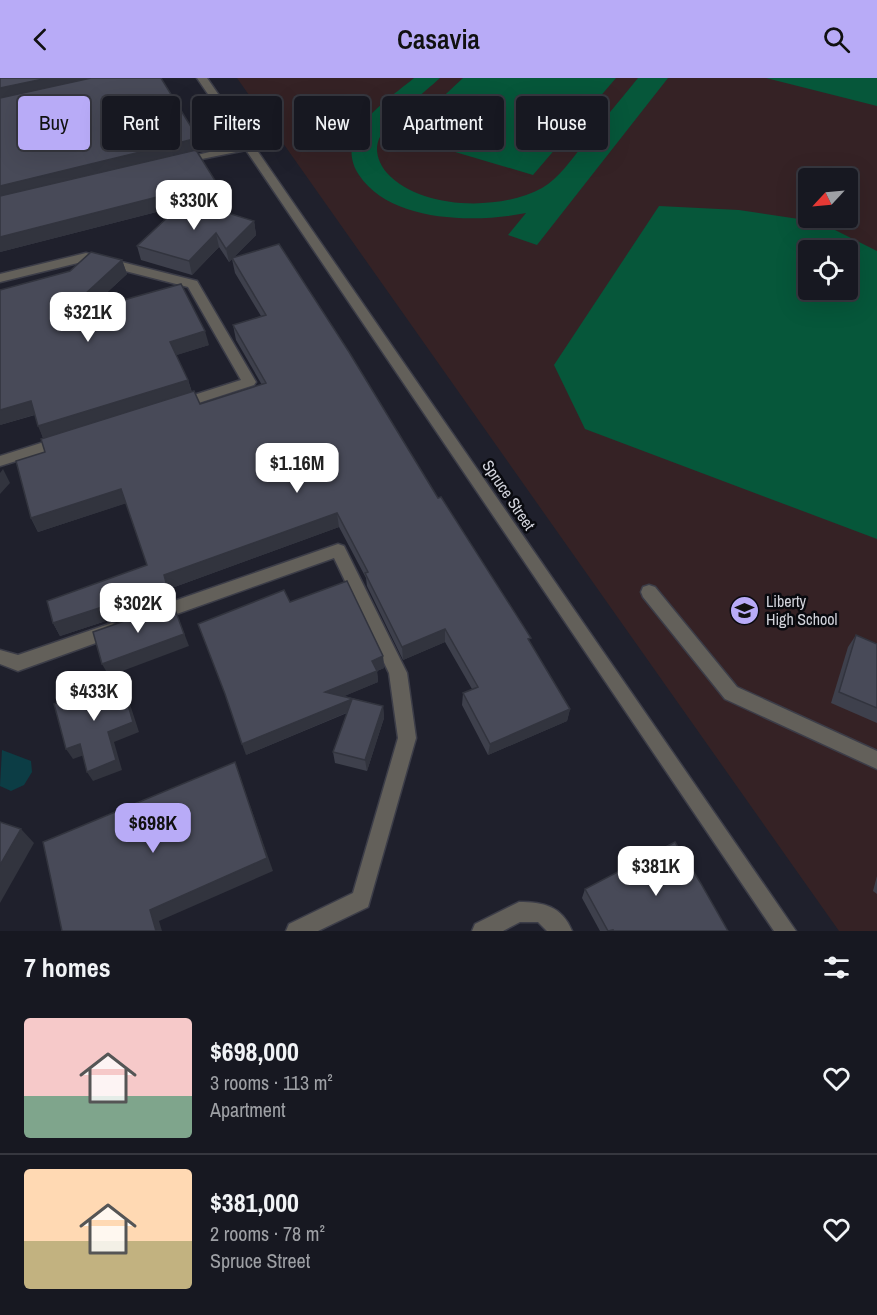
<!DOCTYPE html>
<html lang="en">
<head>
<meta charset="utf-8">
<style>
	body { margin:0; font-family:"Archivo Narrow",sans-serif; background:#24252e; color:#f1f3f6; height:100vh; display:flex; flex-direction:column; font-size:22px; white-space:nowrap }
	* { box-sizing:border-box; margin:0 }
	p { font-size:20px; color:#9ea0a5 }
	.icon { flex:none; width:33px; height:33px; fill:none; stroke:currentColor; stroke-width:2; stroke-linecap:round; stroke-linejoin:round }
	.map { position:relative; height:853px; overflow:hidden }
	.sheet { display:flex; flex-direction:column; background:#171821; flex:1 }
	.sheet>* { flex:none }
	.guide { position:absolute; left:18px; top:18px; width:842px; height:54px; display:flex; gap:12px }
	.needle { width:39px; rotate:244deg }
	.tools { position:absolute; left:798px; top:90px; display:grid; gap:12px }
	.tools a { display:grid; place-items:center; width:60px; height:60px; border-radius:6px; background:#171821; box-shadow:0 6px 24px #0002,0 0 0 2px #36373f; font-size:30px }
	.price { position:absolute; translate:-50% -51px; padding:0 14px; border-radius:12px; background:#fff; color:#222; font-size:20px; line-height:39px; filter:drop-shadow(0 2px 3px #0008) }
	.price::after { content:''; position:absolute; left:50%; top:36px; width:18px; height:14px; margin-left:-9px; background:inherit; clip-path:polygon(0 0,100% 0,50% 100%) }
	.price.active { background:#b8abf7; color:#111 }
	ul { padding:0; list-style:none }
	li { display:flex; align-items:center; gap:18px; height:150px; padding:0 24px }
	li+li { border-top:2px solid #36373f }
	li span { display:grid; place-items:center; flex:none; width:168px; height:120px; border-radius:6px; color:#555 }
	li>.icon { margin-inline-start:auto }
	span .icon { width:72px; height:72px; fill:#fffc; stroke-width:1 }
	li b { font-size:26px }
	h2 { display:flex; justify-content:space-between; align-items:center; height:72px; padding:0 24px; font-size:26px }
	.chip { padding:0 21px; border-radius:6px; background:#171821; box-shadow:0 6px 24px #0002,0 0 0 2px #36373f; font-size:21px; line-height:54px }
	.chip.active { background:#b8abf7; color:#111 }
	header { display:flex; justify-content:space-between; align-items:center; height:78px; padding:0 24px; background:#b8abf7; color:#111; font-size:27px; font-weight:600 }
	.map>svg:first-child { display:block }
</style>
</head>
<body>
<header><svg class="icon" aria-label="back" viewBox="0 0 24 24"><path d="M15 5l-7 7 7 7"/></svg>Casavia<svg class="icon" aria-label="search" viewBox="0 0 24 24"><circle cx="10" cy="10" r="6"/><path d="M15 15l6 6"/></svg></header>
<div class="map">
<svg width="877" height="853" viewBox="0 0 877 853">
	<rect width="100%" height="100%" fill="#1f202c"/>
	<path fill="#352225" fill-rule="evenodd" d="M237 0H877V853H839ZM808 100H848V140H808ZM808 172H848V212H808Z"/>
	<g fill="#06573a" fill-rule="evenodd">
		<path d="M414 0H440C425 14 386 44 379 61 374 73 379 86 387 95 420 132 501 133 542 110 559 100 571 82 583 67 601 45 620 22 638 0H668L537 167 508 157 526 135C476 145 391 145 359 97 351 85 349 71 355 58 364 37 396 15 414 0Z"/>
		<polygon points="463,0 616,0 533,97 401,58"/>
		<polygon points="766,0 877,0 877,28"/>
		<path d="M659 128 739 132 819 144 877 173V461L585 351 554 287ZM848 172V212H808V172Z"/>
	</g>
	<polygon fill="#0c3d45" points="2,672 31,683 32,694 24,707 11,713 0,708"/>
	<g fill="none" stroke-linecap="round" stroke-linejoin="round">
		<defs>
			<polygon id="lane" points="649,507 655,509 737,609 877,673 877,691 725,621 643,519 641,514 643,509"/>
			<g id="street">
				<polygon points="197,0 207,0 796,853 774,853 246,72 177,86 177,82 242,66"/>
				<polygon points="86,175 197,203 256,304 254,307 180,331 175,329 173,326 175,323 241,302 188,209 86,183 0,204 0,196"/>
				<polygon points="63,358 68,359 70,363 68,367 0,388 0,378"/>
				<polygon points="338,466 344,468 407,595 416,660 368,829 318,853 286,853 289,846 353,815 398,660 389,595 334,480 157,543 151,541 149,536 151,531"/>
				<polygon points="112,545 118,547 120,552 118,557 18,593 0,586 0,572 18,577"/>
				<path d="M519 824C543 824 562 828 572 853H547L538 844H520L503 853H472L475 846Z"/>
			</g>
		</defs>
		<use href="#lane" stroke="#3c3d48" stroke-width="3"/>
		<use href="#street" stroke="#3c3d48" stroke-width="3"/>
		<use href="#lane" fill="#63605a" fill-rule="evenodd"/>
		<use href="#street" fill="#63605a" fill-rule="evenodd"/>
	</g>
	<g fill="#3e404c">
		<polygon points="0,0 201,73 197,74 216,104 219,118 193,124 254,143 256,157 233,180 438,420 530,564 570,631 567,643 488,677 462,627 463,615 472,611 445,564 403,582 367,508 366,500 339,449 169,511 173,521 60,558 53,545 147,487 126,425 38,454 31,440 45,374 43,360 35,337 0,347 122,182 127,196 88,232 209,267 176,277 188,302 192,314 200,326 262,307 236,262 233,247 261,238 235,195 232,181 229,184 219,169 192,197 141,182 137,168 180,128 0,174"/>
		<polygon points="856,557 877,566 877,645 831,625 848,569"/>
		<polygon points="383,578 384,590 377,593 378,604 344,618 383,628 384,640 367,693 335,685 333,674 347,635 246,677"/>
		<polygon points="877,798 877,816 873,813"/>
		<polygon points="585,811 728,853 600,853 582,820"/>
	</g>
	<g fill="#32343e">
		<polygon points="48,0 112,0 0,24 0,10"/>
		<polygon points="198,60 201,73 0,123 0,108"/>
		<polygon points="216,104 219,118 0,174 0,159"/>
		<polygon points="254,143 256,157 229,184 226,171"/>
		<polygon points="216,155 219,169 192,197 189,183"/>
		<polygon points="122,182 127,196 64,254 59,240"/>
		<polygon points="205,253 209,267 174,278 170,264"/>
		<polygon points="188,302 192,315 44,362 38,348"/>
		<polygon points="31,323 37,336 0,347 0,332"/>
		<polygon points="3,391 10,405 0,416 0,395"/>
		<polygon points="121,411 127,425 38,454 31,440"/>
		<polygon points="337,435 339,449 169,511 173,521 60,558 53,545 164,497"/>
		<polygon points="173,526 189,568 109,598 102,586"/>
		<polygon points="445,551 445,564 403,582 402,569"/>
		<polygon points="383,578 384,590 377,593 378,604 328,625 325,614 372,583"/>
		<polygon points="120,600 125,611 139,654 114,664 122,692 93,703 87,694 108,654"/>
		<polygon points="352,621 353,632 246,677 242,666"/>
		<polygon points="383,628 384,640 367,693 365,682"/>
		<polygon points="570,631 567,643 488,677 490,666"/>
		<polygon points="80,666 87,676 73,681 66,671"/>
		<polygon points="235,684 273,793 159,843 162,853 156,853 150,832"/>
		<polygon points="21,751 34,765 0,825 0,787"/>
	</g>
	<g fill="#484a58" stroke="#32343e" stroke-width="1.5">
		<polygon points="0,0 48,0 0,10"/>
		<polygon points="91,0 161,0 198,60 0,108 0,20"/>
		<polygon points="196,72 216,104 0,159 0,118"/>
		<polygon points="186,122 254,143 226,171 216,155 189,183 137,168"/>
		<polygon points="279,166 349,274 438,420 441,419 531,560 528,561 570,631 490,666 463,615 478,609 445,551 402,569 365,495 368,494 337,435 164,497 167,508 53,545 47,523 147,487 121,411 31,440 16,383 45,374 41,361 194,313 200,326 266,305 233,247 266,237 232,180"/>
		<polygon points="91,174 122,182 59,240 181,206 205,253 170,264 188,302 38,348 31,323 0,332 0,212 70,193"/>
		<polygon points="347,503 383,578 372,583 377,593 325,614 383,628 365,682 333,674 352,621 242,666 225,616 198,546 284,512 290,524"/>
		<polygon points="173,526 184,556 102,586 93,554"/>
		<polygon points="856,557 877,566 877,630 839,614"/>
		<polygon points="120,600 133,644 108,654 116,682 87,694 80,666 66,671 54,626"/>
		<polygon points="235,684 267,780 150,832 156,853 62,853 43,764"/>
		<polygon points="0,744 21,751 0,787"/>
		<polygon points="675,764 700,804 728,853 613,853 613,852 608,853 585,811"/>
	</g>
	<defs>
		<symbol id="school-disc" viewBox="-11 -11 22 22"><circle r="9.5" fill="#b8abf7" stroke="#090a0f"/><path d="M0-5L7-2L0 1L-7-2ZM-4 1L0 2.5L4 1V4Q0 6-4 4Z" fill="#111"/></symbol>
	</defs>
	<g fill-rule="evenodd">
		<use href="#school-disc" x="728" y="516" width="33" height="33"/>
	</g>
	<g text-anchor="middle" stroke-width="5" stroke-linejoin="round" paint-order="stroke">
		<g font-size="16" fill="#d2d3db" stroke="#090a0f">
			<text transform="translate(509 417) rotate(56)" y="6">Spruce Street</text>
		</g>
		<g font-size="16" fill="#d2d3db" stroke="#090a0f" text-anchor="start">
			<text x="766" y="529">Liberty<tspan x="766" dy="18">High School</tspan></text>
		</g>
	</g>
</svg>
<div class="tools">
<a><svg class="needle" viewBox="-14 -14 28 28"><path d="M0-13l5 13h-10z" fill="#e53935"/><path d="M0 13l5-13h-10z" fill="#9ea0a5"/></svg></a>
<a><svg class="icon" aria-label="locate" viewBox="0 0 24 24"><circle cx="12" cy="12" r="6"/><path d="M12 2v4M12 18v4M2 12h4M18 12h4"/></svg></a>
</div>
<b class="price" style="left:194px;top:153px">$330K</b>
<b class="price" style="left:88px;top:265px">$321K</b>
<b class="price" style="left:297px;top:416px">$1.16M</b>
<b class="price" style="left:138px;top:556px">$302K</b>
<b class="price" style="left:94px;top:644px">$433K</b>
<b class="price active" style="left:153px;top:776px">$698K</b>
<b class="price" style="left:656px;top:819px">$381K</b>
<div class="guide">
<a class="chip active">Buy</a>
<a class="chip">Rent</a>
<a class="chip">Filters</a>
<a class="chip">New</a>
<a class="chip">Apartment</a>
<a class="chip">House</a>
</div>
</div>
<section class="sheet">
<h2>7 homes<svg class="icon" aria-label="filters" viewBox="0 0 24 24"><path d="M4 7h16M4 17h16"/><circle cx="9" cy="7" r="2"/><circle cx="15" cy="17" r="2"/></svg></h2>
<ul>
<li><span style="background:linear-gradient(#f6c9c9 65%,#7fa58c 0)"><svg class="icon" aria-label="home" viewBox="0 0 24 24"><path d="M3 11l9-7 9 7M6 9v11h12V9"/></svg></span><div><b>$698,000</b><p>3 rooms · 113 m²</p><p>Apartment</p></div><svg class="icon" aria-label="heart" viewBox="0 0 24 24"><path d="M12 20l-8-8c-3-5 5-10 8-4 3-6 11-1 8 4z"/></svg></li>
<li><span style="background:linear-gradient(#ffd9b3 60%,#c2b280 0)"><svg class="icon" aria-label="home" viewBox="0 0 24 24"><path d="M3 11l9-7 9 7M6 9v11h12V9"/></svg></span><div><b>$381,000</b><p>2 rooms · 78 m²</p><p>Spruce Street</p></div><svg class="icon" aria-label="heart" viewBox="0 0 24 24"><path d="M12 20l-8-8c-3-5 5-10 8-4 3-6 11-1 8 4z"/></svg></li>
</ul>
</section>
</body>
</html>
